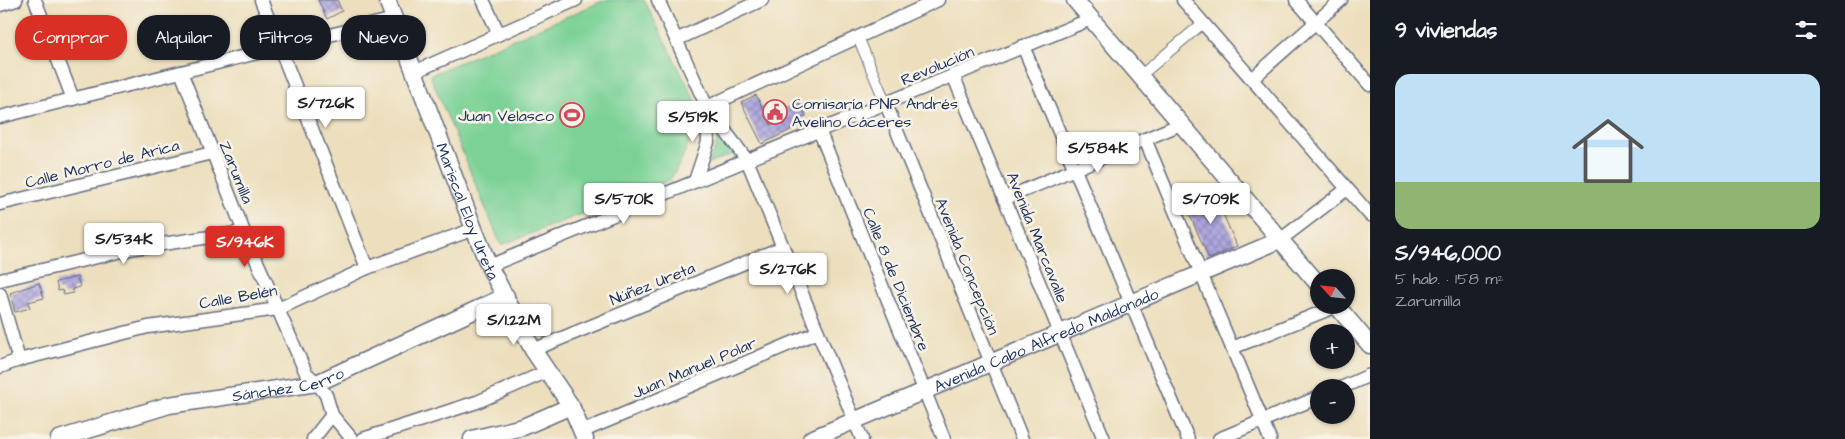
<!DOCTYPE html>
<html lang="es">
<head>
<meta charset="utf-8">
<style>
	body { margin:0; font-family:"Architects Daughter",sans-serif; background:#20242c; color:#f1f3f6; height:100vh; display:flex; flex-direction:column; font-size:19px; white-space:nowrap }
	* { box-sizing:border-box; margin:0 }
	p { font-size:16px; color:#9ea1a6 }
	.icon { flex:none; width:28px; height:28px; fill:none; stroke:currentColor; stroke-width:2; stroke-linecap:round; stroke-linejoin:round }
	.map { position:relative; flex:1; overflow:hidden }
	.drawer { display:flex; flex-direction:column; background:#171b24; width:475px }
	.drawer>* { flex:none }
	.top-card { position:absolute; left:15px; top:15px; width:475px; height:45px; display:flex; gap:10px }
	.needle { width:32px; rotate:297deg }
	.controls { position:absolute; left:1310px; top:269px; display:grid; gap:10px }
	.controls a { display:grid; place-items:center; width:45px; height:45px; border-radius:50%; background:#171b24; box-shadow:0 1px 4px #0004; font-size:25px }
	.price { position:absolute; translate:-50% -42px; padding:0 11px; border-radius:5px; background:#fff; color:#222; font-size:16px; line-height:32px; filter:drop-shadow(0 1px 2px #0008) }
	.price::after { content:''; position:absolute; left:50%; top:30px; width:15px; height:11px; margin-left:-8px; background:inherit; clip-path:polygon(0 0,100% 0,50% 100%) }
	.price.current { background:#d93025; color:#fff }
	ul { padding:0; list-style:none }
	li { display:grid; align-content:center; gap:10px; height:265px; padding:0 25px }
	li+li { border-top:1px solid #363941 }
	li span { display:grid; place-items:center; height:155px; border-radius:15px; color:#555 }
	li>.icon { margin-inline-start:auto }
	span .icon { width:90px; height:90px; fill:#fffc; stroke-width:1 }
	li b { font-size:21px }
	h2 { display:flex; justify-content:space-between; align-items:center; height:60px; padding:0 25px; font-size:21px }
	.chip { padding:0 18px; border-radius:20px; background:#171b24; box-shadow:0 1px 4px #0004; font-size:18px; line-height:45px }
	.chip.current { background:#d93025; color:#fff }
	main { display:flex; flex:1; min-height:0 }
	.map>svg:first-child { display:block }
</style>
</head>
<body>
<main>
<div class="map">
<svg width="1370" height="439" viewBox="0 0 1370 439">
	<defs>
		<pattern id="grass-tufts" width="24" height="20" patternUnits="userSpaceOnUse" patternTransform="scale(1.25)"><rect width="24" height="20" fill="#7bd296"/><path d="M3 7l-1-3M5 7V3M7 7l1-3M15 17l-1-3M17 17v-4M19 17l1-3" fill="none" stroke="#64ab7e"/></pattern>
		<pattern id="building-cross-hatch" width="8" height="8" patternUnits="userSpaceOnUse" patternTransform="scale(1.25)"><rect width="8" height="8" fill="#afa8de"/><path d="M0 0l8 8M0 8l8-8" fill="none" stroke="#8e89b7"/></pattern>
	</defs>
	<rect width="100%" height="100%" fill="#f7f3e8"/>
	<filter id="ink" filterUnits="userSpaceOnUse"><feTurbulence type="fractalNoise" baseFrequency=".02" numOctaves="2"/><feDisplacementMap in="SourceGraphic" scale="10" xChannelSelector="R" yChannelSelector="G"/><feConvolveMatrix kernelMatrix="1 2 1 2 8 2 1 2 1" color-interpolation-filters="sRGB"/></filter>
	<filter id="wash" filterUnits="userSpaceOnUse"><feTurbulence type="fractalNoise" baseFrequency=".0096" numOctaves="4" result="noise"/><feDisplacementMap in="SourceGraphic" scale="20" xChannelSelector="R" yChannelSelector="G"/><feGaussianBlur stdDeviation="1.12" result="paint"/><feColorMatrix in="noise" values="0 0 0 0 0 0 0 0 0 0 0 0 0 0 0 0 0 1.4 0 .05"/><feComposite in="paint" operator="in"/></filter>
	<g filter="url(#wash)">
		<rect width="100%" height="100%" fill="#eddfbd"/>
		<polygon fill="url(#grass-tufts)" stroke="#4b807a" points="720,130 734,154 709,163 716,146"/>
		<path fill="#7bd296" stroke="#4b807a" d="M605 0H644L698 106C694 134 685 156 670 180L501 245 430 75Z"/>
		<g id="blocks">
			<g fill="url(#building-cross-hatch)">
				<polygon points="318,0 337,0 342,11 327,19"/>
				<polygon points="756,95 771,125 788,116 785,109 799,102 806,116 801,118 804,123 762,144 741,102"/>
				<polygon points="1213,191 1237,246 1209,259 1185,204"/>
				<polygon points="77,277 80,287 72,289 73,293 64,295 62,290 58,291 56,282"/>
				<polygon points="39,283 44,298 28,302 30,308 15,312 10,293"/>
			</g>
		</g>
	</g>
	<g filter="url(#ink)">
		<use href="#blocks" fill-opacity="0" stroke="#646d7f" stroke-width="1"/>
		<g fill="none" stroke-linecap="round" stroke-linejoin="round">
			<defs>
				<g id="pedestrian">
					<polyline points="858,37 886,104"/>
					<polyline points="1140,76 1203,23"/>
				</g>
				<g id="minor">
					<polyline points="35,0 73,99"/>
					<polyline points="261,0 367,268"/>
					<polyline points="483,0 499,34"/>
					<polyline points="658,0 707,107 747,160 862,439"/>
					<polyline points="1183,0 1370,215"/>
					<polyline points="1296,0 1370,85"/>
					<polyline points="0,5 16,0"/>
					<polyline points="676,40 762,0"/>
					<polyline points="1023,46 1188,439"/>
					<polyline points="181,72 244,232 306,373 317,383 326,395 332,415 352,439"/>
					<polyline points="414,72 576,0"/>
					<polyline points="953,75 1104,439"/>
					<polyline points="1252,79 1341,0"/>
					<polyline points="886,104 1022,439"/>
					<polyline points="0,117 394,19"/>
					<polyline points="819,130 944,439"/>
					<polyline points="1145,139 1270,439"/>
					<polyline points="695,181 708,142 707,107 938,0"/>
					<polyline points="1004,199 1181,124"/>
					<polyline points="0,204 212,153"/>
					<polyline points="1280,240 1347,189"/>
					<polyline points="489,266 1091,19"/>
					<polyline points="0,280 135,248 244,232"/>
					<polyline points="0,294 19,360"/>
					<polyline points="1232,348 1337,306"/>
					<polyline points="533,350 783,247"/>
					<polyline points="0,367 19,360 148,327 278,309 367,268 474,229"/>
					<polyline points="1341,388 1370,375"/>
					<polyline points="581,432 818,332"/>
					<polyline points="313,439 332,415"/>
					<polyline points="363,439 477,402 548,371"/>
					<polyline points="1219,439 1319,397"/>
				</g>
				<g id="tertiary">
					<path id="s1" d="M387 0 474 229 489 266 533 350 571 406 585 439"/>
					<polyline points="1075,0 1319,285"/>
					<polyline points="1336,305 1370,345"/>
					<path id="s2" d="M59 439 169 405 317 383 506 296"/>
					<polyline points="472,439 523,427 571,406"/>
					<path id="s3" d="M811 439 1280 240"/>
				</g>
			</defs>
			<use href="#pedestrian" stroke="#646d7f" stroke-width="12"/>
			<use href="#minor" stroke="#646d7f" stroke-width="15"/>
			<use href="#tertiary" stroke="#646d7f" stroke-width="19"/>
			<use href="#pedestrian" stroke="#fff" stroke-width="10"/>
			<use href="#minor" stroke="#fff" stroke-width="12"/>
			<use href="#tertiary" stroke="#fff" stroke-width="16"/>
		</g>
	</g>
	<defs>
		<symbol id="civic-ring" viewBox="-11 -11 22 22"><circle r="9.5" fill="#f7f3e8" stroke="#d1495b" stroke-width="1.5"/><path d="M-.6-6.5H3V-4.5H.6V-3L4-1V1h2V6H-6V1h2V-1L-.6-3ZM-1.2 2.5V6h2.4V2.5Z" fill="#d1495b"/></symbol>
		<symbol id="stadium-ring" viewBox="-11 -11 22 22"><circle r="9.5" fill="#f7f3e8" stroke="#d1495b" stroke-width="1.5"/><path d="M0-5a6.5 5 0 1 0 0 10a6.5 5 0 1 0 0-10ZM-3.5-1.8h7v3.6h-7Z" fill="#d1495b"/></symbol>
	</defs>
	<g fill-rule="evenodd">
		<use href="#civic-ring" x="761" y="98" width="28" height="28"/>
		<use href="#stadium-ring" x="558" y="101" width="28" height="28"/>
	</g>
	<g text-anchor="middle" stroke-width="5" stroke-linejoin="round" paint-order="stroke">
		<g font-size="16" fill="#1b2f5e" stroke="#f7f3e8">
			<text transform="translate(937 65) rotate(-23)" y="6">Revolución</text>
			<text transform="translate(102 163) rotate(-14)" y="6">Calle Morro de Arica</text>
			<text transform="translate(237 172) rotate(68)" y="6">Zarumilla</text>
			<text dy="6" stroke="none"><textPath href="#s1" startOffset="226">Mariscal Eloy Ureta</textPath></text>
			<text transform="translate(1038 237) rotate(68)" y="6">Avenida Marcavalle</text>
			<text transform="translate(968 266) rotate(68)" y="6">Avenida Concepción</text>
			<text transform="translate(897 279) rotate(68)" y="6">Calle 8 de Diciembre</text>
			<text transform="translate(652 283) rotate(-22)" y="6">Núñez Ureta</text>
			<text transform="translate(238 296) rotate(-10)" y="6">Calle Belén</text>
			<text dy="6" stroke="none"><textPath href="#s3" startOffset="255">Avenida Cabo Alfredo Maldonado</textPath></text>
			<text transform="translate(694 367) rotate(-23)" y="6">Juan Manuel Polar</text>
			<text dy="6" stroke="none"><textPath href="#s2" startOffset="236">Sánchez Cerro</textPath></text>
		</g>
		<g font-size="16" fill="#1b2f5e" stroke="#f7f3e8" text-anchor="start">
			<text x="792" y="109">Comisaría PNP Andrés<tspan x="792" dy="18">Avelino Cáceres</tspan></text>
			<text x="554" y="121" text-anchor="end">Juan Velasco</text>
		</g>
	</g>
</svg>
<div class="controls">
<a><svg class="needle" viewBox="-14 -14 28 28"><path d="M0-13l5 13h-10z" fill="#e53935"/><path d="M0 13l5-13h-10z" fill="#9ea1a6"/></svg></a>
<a>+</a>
<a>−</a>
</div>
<b class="price" style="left:326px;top:129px">S/726K</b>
<b class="price" style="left:693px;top:143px">S/519K</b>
<b class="price" style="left:1098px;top:174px">S/584K</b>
<b class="price" style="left:624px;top:225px">S/570K</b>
<b class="price" style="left:1211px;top:225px">S/709K</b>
<b class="price" style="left:124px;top:265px">S/534K</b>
<b class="price current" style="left:245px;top:268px">S/946K</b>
<b class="price" style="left:788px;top:295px">S/276K</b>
<b class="price" style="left:514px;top:346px">S/1.22M</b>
<div class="top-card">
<a class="chip current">Comprar</a>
<a class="chip">Alquilar</a>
<a class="chip">Filtros</a>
<a class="chip">Nuevo</a>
</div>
</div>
<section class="drawer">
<h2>9 viviendas<svg class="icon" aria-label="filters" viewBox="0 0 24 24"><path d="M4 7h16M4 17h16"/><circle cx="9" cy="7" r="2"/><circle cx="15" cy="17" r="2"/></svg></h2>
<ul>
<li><span style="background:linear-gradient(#bfe0f5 70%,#8fb573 0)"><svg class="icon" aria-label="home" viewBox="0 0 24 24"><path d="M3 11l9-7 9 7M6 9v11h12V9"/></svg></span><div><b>S/946,000</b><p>5 hab. · 158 m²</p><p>Zarumilla</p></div></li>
</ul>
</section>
</main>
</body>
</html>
